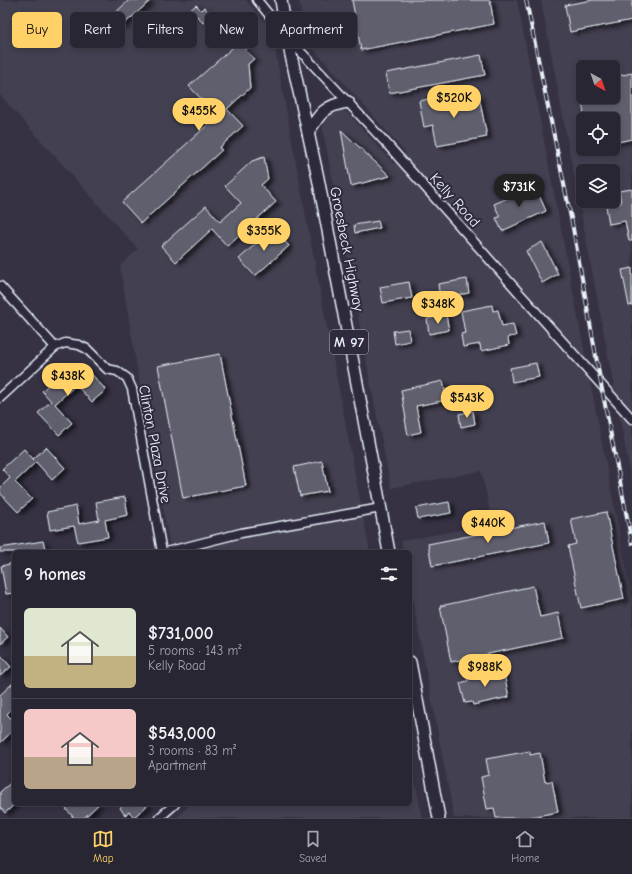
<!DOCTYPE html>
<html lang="en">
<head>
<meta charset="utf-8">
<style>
	body { margin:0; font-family:"Comic Neue",sans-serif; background:#302e3b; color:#f1f3f6; height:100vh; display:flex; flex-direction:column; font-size:15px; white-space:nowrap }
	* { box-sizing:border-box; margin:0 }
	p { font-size:13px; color:#a5a5ac }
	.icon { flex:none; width:22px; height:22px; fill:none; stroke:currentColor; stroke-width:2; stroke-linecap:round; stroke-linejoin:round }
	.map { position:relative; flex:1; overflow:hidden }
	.drawer { position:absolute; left:12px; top:550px; width:400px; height:256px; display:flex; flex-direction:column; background:#282633; border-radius:6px; box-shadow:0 2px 6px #0003,0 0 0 1px #44434e }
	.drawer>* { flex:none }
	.banner { position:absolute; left:12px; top:12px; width:400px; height:36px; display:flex; gap:8px }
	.needle { width:26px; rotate:140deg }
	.controls { position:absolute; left:576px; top:60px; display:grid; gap:8px }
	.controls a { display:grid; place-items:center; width:44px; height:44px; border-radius:6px; background:#282633; box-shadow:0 2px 6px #0003,0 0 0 1px #44434e; font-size:20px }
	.price { position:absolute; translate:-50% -34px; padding:0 9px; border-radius:14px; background:#ffd166; color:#111; font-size:13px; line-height:26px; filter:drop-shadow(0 1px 2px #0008) }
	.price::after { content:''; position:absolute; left:50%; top:24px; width:12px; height:9px; margin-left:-6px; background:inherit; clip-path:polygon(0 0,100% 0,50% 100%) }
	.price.current { background:#222; color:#fff }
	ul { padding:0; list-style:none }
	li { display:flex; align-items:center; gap:12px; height:100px; padding:0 12px }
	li+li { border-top:1px solid #44434e }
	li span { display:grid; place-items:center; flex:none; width:112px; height:80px; border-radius:6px; color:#555 }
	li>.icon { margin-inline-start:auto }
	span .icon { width:48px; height:48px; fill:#fffc; stroke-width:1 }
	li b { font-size:17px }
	h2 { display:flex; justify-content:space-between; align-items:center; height:48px; padding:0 12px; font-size:17px }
	.pill { padding:0 14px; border-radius:6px; background:#282633; box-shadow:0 2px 6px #0003,0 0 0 1px #44434e; font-size:14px; line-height:36px }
	.pill.current { background:#ffd166; color:#111 }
	.dock { display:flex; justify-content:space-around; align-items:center; height:56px; border-top:1px solid #44434e; background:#282633; font-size:11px; color:#a5a5ac }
	.dock a { display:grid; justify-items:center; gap:2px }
	.dock .current { color:#ffd166 }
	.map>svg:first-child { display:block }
</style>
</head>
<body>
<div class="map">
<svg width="632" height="818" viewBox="0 0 632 818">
	<defs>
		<filter id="shadow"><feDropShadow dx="4.5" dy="2.5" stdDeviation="2" flood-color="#0009"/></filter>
	</defs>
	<rect width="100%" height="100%" fill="#363244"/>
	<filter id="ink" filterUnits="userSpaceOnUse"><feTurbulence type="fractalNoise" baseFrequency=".025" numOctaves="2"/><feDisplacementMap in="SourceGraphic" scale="8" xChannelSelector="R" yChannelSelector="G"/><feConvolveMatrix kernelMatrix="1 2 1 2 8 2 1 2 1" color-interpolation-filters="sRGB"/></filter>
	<g filter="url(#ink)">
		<g fill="#433f51" fill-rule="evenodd">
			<polygon points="0,0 246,0 269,27 272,33 274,44 309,233 370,552 171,552 139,380 120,266 138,249 0,95"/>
			<polygon points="299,0 517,0 632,599 632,818 454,818 410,586 410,552 404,552 401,541 493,524 481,471 391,488 369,376 340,217 323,131 323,124 325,117 329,113 335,110 342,110 348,113 394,164 406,153 311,46 307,39 304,29"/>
			<path d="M541 0H632V484L630 473ZM583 67H613V97H583ZM583 119H613V149H583ZM583 171H613V201H583Z"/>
			<polygon points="410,754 422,818 176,818 191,804 410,804"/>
		</g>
		<g fill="#605e6e" stroke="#e8f1f8" filter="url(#shadow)">
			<polygon points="129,0 151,0 121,27 112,16"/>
			<polygon points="352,0 490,0 494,24 361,50"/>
			<polygon points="593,0 632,0 632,20 570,32 565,5"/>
			<polygon points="196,5 201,10 204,7 212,16 203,23 197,16 193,19 187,13"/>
			<polygon points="239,42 254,59 248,64 250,88 227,109 243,126 219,148 222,150 141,223 122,202 211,122 198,108 205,103 189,86"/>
			<polygon points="481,55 485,75 389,93 386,73"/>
			<polygon points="632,73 632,139 613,143 613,119 585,119 581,97 613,97 613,77"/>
			<polygon points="459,93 461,99 479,96 487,137 437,146 433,125 424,127 419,101"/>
			<polygon points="341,130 390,176 351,186"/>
			<polygon points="264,157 268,179 261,185 276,202 227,246 212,229 176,262 161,246 206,206 220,222 241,203 225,186 252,161"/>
			<polygon points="535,186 546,211 502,231 496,218 500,217 494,204"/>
			<polygon points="632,189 632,241 629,241 625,221 609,224 606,206 621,203 619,191"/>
			<polygon points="378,221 380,228 355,233 354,225"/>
			<polygon points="273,228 289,246 255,276 239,259"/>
			<polygon points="542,242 558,274 542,283 526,251"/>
			<polygon points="632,268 632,305 629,306 622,270"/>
			<polygon points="467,279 469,293 440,298 438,284"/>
			<polygon points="409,282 412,298 383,303 380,287"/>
			<polygon points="492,305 493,311 498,310 502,326 513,324 516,336 508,337 509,345 481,351 480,344 463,347 461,334 465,333 461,311"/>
			<polygon points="446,315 449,330 429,334 427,319"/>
			<polygon points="408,329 410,341 395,344 393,331"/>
			<polygon points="220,354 246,486 183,498 158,366"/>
			<polygon points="536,363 539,377 512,382 510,368"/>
			<polygon points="86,368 106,390 92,402 76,385 55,404 72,423 59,435 38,413 51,401 42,391 63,371 72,381"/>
			<polygon points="443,381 447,400 416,406 421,432 408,435 405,419 406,419 401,390"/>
			<polygon points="473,411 475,424 461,427 459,414"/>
			<polygon points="46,447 65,468 52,480 36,462 15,482 32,499 18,512 0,493 0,488 10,478 2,469 24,449 35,461 33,459"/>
			<polygon points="322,461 328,491 300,496 294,467"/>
			<polygon points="125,497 128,515 105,520 108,537 78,542 74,526 50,530 47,512 76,506 79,524 99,520 96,502"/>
			<polygon points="449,502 451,513 418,519 416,508"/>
			<polygon points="606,512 624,599 581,608 568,546 576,544 571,519"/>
			<polygon points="545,521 549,543 432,566 428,544"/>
			<polygon points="43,541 45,548 41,549 42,552 0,552 0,548"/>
			<polygon points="14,563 14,593 6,594 1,566"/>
			<polygon points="533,586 540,617 558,613 563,638 451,662 440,606"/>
			<polygon points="0,628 8,637 0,644"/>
			<polygon points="0,654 11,667 0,676"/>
			<polygon points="503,669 509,697 473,705 472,702 465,703 460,683 468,681 467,677"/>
			<polygon points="14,682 14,707 7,714 14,722 14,730 0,743 0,695"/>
			<polygon points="530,751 530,755 540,753 545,782 552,781 558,812 525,818 496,818 494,808 487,809 481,777 489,775 486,759"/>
			<polygon points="14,780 14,805 5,813 0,807 0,792"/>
			<polygon points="71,804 99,804 84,818 74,818 66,809"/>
			<polygon points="123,804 149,804 134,817 129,812 125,815 120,808"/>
		</g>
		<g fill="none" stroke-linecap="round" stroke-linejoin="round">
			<defs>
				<g id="minor">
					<polyline points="257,0 287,37 385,142 554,332 632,419"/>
					<polyline points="0,286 55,347"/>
					<polyline points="0,398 55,347 65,343 79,345 87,349 107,369 117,371 127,378 132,389 162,552"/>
					<polyline points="166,552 241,533 381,508"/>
					<polyline points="159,818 175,804"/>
				</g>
				<g id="major">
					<polyline points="281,0 287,37 318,178 389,552"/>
					<path d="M308 133C319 114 325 105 348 102"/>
					<polyline points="410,662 439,818"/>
				</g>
			</defs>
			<use href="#minor" stroke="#e8f1f8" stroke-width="11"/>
			<use href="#major" stroke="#e8f1f8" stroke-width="14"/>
			<use href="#minor" stroke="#2f2a3d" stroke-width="8"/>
			<use href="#major" stroke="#2f2a3d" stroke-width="11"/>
			<defs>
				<polyline id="rail" points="526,0 572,223 601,384 632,543"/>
			</defs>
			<use href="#rail" stroke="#e8f1f8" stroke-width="4"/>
			<use href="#rail" stroke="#2f2a3d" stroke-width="2.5" stroke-dasharray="8" stroke-linecap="butt"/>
		</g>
	</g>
	<g text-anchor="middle" stroke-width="4" stroke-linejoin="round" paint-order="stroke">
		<rect fill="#2f2a3d" stroke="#b0b5c0" stroke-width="1" x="330" y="330" width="38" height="24" rx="3"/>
		<g font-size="14" font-weight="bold" fill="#e8f1f8">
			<text x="349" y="347">M 97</text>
		</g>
		<g font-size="15" fill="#e8f1f8" stroke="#2f2a3d">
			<text transform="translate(455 200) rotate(48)" y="5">Kelly Road</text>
			<text transform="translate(347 249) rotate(79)" y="5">Groesbeck Highway</text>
			<text transform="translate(155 444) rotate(79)" y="5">Clinton Plaza Drive</text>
		</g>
	</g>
</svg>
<div class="controls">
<a><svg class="needle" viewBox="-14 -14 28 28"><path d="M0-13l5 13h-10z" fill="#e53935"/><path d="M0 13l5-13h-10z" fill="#a5a5ac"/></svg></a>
<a><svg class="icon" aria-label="locate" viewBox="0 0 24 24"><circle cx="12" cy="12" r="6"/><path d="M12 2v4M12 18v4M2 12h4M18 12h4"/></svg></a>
<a><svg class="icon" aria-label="layers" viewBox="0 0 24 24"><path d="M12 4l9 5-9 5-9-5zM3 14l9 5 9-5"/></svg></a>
</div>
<b class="price" style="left:454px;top:119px">$520K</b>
<b class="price" style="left:199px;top:132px">$455K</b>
<b class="price current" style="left:519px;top:208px">$731K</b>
<b class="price" style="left:264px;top:252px">$355K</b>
<b class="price" style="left:438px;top:325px">$348K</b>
<b class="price" style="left:68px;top:397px">$438K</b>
<b class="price" style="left:467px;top:419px">$543K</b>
<b class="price" style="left:488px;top:544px">$440K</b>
<b class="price" style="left:485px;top:688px">$988K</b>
<div class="banner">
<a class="pill current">Buy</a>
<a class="pill">Rent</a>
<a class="pill">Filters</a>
<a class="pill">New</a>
<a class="pill">Apartment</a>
</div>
<section class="drawer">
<h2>9 homes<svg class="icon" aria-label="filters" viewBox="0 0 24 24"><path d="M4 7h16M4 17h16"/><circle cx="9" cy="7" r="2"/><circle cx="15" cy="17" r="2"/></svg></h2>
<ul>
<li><span style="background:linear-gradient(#dfe7d0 60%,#c2b280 0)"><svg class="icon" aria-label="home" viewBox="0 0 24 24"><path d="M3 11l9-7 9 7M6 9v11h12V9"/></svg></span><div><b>$731,000</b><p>5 rooms · 143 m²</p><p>Kelly Road</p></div></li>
<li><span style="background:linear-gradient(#f6c9c9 60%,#b9a48a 0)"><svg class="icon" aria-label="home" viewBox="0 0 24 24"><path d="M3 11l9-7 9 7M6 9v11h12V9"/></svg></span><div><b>$543,000</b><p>3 rooms · 83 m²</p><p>Apartment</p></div></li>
</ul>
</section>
</div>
<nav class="dock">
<a class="current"><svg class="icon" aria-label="map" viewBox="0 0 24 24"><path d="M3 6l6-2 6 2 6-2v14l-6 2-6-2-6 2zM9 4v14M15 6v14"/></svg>Map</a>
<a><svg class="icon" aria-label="saved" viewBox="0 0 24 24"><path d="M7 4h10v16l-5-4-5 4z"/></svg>Saved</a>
<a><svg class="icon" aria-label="home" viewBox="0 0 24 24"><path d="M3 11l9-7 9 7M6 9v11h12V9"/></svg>Home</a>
</nav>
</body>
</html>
